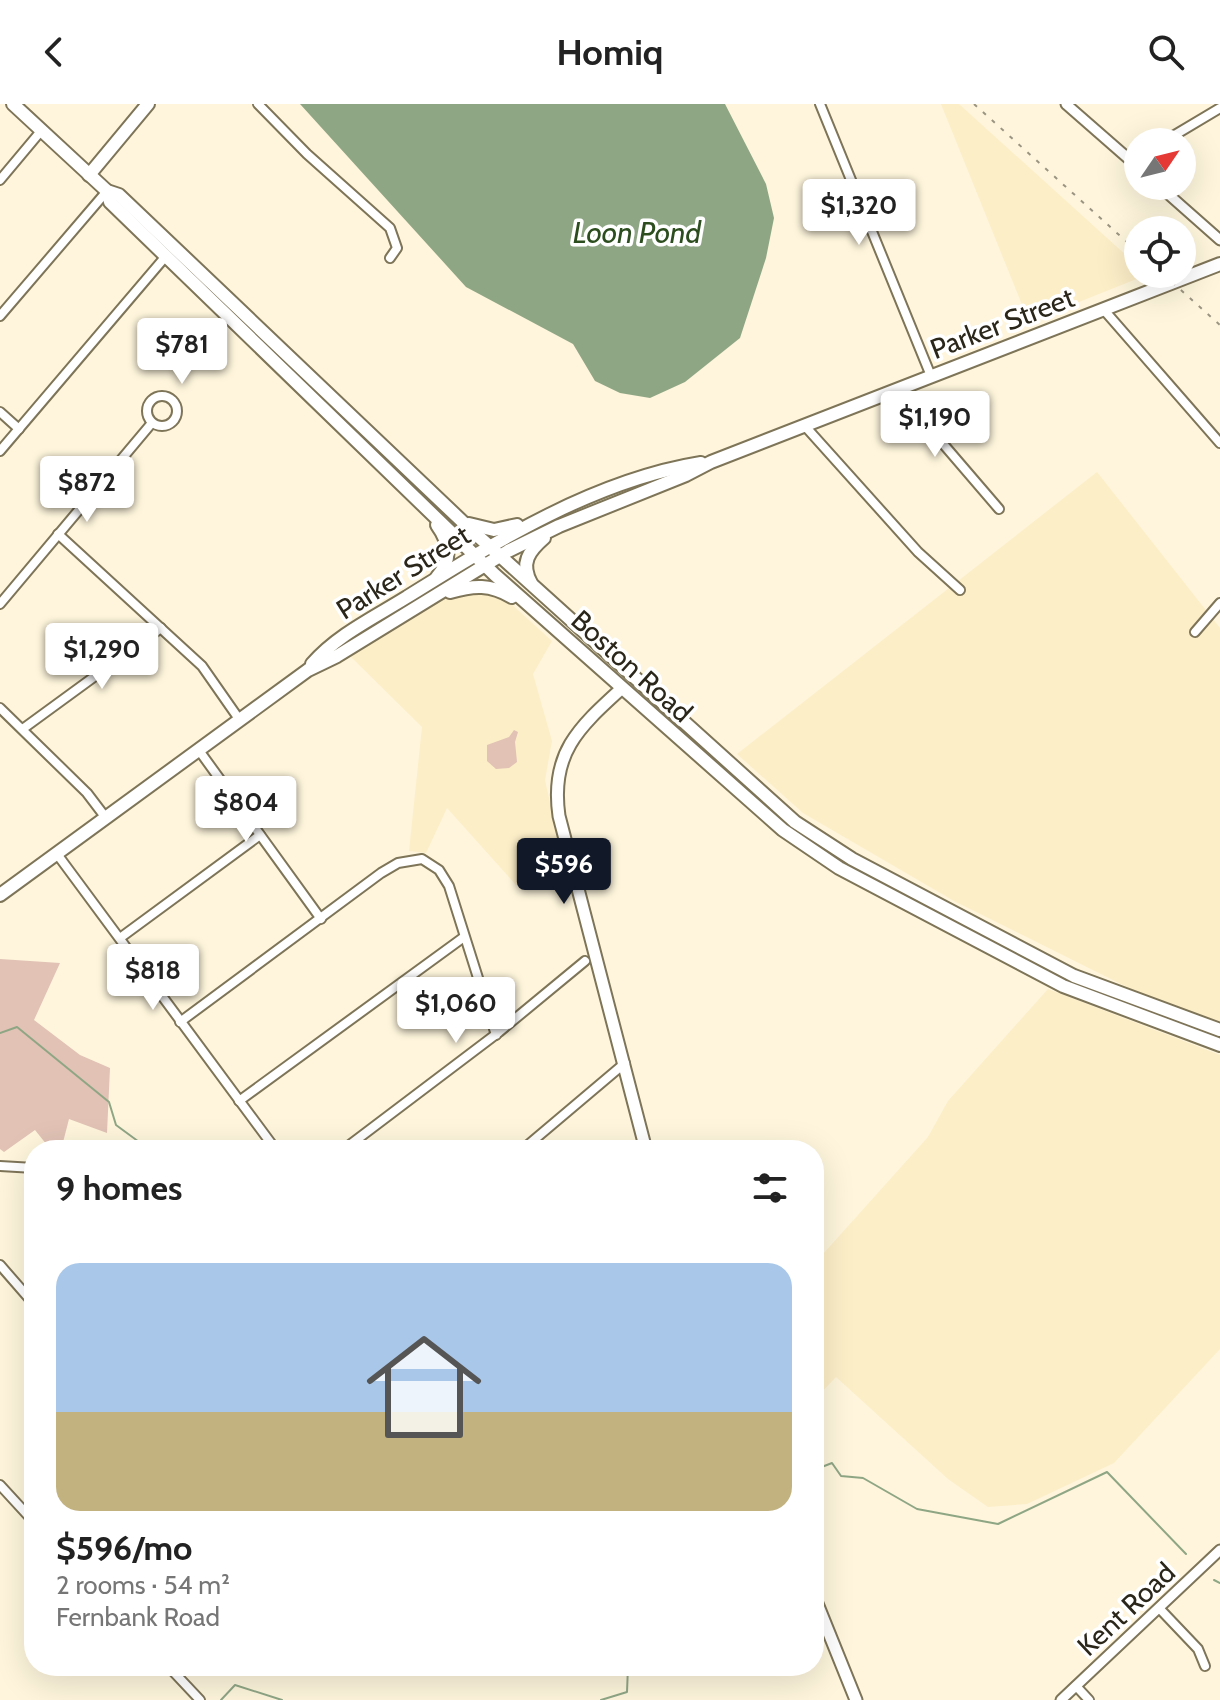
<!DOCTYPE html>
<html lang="en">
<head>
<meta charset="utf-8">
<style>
	body { margin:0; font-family:Cabin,sans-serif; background:#f6f6f6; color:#222; height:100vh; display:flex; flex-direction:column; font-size:30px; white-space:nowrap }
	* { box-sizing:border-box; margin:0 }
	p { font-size:26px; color:#767676 }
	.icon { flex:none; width:44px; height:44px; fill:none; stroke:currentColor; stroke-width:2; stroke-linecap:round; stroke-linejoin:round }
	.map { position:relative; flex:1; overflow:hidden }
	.drawer { position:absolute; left:24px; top:1036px; width:800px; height:536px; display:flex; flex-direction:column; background:#fff; border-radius:32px; box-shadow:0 8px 32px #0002 }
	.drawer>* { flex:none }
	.needle { width:52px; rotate:55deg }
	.controls { position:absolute; left:1124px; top:24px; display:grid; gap:16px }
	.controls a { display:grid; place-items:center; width:72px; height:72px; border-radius:50%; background:#fff; box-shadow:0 8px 32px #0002; font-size:40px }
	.price { position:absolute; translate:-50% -68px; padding:0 18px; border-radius:8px; background:#fff; color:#222; font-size:26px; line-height:52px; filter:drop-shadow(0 2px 4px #0008) }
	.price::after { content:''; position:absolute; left:50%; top:48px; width:24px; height:18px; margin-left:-12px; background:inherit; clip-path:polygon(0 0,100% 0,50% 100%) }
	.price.selected { background:#111827; color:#fff }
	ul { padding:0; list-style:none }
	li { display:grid; align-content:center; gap:16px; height:424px; padding:0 32px }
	li span { display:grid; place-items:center; height:248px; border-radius:24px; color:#555 }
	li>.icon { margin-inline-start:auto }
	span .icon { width:144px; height:144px; fill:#fffc; stroke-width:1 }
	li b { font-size:34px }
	h2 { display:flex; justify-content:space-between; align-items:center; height:96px; padding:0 32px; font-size:34px }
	header { display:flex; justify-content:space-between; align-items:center; height:104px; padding:0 32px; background:#fff; font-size:36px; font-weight:700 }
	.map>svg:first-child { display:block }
</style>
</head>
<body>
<header><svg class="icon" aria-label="back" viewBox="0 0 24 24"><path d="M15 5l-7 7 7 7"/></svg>Homiq<svg class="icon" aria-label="search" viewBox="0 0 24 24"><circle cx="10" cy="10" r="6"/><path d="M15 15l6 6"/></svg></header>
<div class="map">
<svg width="1220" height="1596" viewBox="0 0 1220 1596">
	<rect width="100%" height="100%" fill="#fef5dc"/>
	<g fill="#fceec7">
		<polygon points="941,0 959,0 1138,162 1138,170 1149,170 1029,218"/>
		<polygon points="1097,368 1220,524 1220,918 1131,885 954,797 803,709 737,650"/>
		<polygon points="468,489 488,489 508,497 552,537 533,570 552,637 545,676 564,763 545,760 516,781 447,704 426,749 409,747 422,623 350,552 432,498"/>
		<polygon points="1048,885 1220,951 1220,1245 1114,1359 1027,1400 988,1403 948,1375 836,1273 814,1296 814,1160 928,1033 948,997"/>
	</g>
	<g fill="#e1c2b5">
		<polygon points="514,626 518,628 515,638 517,658 509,664 496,665 487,657 487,641 509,633"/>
		<polygon points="0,855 60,859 34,916 80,951 110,964 107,1029 69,1015 61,1046 51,1046 35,1026 4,1048 0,1045"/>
	</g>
	<polygon fill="#8fa685" points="300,0 725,0 766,80 774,114 766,154 740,234 685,278 650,294 620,289 595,277 573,240 466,183"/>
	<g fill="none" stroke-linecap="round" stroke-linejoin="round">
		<g stroke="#8fa685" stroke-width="2">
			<polyline points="0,929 17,923 109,998 116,1021 150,1046"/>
			<polyline points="814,1366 832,1359 841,1372 863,1374 917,1405 998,1420 1107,1368 1186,1450"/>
			<polyline points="1214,1476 1220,1479"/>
			<polyline points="221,1596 235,1581 282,1596"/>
			<polyline points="601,1596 627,1588 628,1562"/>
		</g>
		<defs>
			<g id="minor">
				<polyline points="258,0 307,50 390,124 397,144 390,154"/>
				<polyline points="820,0 931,272"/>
				<polyline points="1163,38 1220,4"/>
				<polyline points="0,76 41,27"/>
				<polyline points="1104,206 1220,339"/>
				<polyline points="0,212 107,87"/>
				<polyline points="896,285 999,405"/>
				<circle cx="162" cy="307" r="15"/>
				<polyline points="0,308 19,325"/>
				<polyline points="804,321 918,448 960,486"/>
				<polyline points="0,347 166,152"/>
				<polyline points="58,430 202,562 239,615"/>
				<polyline points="0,500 151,320"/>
				<polyline points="1195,528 1220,499"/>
				<polyline points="0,604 87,689 106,714"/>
				<polyline points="24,624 161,524"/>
				<polyline points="198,645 321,815"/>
				<polyline points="57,750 276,1046"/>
				<polyline points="120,834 260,731"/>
				<polyline points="180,918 381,769 398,759 422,755 439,766 449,782 496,931"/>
				<polyline points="239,997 464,833"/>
				<polyline points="343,1046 499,928 585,857"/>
				<polyline points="522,1046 625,959"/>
				<polyline points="0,1062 34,1064"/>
				<polyline points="0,1161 34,1200"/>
				<polyline points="0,1381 34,1418"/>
				<polyline points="1159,1504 1198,1545 1205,1562"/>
				<polyline points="168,1562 200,1596"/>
				<polyline points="1076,1582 1089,1596"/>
			</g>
			<g id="tertiary">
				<polyline points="1066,0 1138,63"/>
				<polyline points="1159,82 1220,136"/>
				<polyline points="1061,1596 1220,1446"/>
			</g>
			<g id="secondary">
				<path d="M621 585C578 624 550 650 559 712L646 1046"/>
				<polyline points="814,1492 856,1596"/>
			</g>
			<g id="primary">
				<polyline points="13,0 107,87 119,91 468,423 795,718 852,755 1074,872 1220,926"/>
				<polyline points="89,71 148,0"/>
				<polyline points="107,87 110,98 495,471 783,726 839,764 1063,882 1220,941"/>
				<polyline points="469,420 494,426 517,421"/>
				<path d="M437 473C452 456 450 439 437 421"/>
				<path d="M531 479C520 459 529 447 544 434"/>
				<path d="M450 488C474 481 490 480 512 493"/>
				<path d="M312 560C337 531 375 513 407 493 497 437 595 376 701 359"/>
				<polyline points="0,791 308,566 337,552 508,447 559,422 686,371 711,358 1220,160"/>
			</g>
		</defs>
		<use href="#minor" stroke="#7e7458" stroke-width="12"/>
		<use href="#tertiary" stroke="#7e7458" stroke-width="13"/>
		<use href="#secondary" stroke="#7e7458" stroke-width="15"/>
		<use href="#primary" stroke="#7e7458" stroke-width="16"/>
		<use href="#minor" stroke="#fff" stroke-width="8"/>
		<use href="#tertiary" stroke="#fff" stroke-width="9"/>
		<use href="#secondary" stroke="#fff" stroke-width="11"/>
		<use href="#primary" stroke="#fff" stroke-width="12"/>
		<g stroke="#9b9481" stroke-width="2" stroke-dasharray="4 8" stroke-linecap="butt">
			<polyline points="974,0 1138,148"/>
			<polyline points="1163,170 1220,221"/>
		</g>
	</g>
	<g text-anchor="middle" stroke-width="7" stroke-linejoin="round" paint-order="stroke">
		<g font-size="28" fill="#2a261a" stroke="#fff">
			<text transform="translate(1002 219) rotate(-21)" y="10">Parker Street</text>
			<text transform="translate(403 468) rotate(-32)" y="10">Parker Street</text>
			<text transform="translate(632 562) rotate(42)" y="10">Boston Road</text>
			<text transform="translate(1126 1505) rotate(-43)" y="10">Kent Road</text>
		</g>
		<g font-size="30" font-style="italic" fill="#2c4d1d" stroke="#fff">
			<text x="637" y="139">Loon Pond</text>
		</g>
	</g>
</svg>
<div class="controls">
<a><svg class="needle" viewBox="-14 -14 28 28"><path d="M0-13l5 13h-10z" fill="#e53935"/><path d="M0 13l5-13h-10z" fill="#767676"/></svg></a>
<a><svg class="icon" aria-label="locate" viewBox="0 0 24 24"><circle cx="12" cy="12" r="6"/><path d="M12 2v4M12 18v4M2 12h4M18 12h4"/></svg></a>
</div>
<b class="price" style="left:859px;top:143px">$1,320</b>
<b class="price" style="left:182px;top:282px">$781</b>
<b class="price" style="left:935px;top:355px">$1,190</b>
<b class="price" style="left:87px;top:420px">$872</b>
<b class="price" style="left:102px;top:587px">$1,290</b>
<b class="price" style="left:246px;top:740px">$804</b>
<b class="price selected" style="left:564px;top:802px">$596</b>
<b class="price" style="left:153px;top:908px">$818</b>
<b class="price" style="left:456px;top:941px">$1,060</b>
<section class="drawer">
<h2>9 homes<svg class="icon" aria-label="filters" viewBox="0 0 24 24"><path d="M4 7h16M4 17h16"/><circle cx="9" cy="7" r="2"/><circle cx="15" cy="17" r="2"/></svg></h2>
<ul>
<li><span style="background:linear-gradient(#a9c7e8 60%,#c2b280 0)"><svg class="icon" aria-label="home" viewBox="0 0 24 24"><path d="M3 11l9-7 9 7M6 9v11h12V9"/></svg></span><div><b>$596/mo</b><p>2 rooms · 54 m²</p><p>Fernbank Road</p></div></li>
</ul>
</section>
</div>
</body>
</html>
